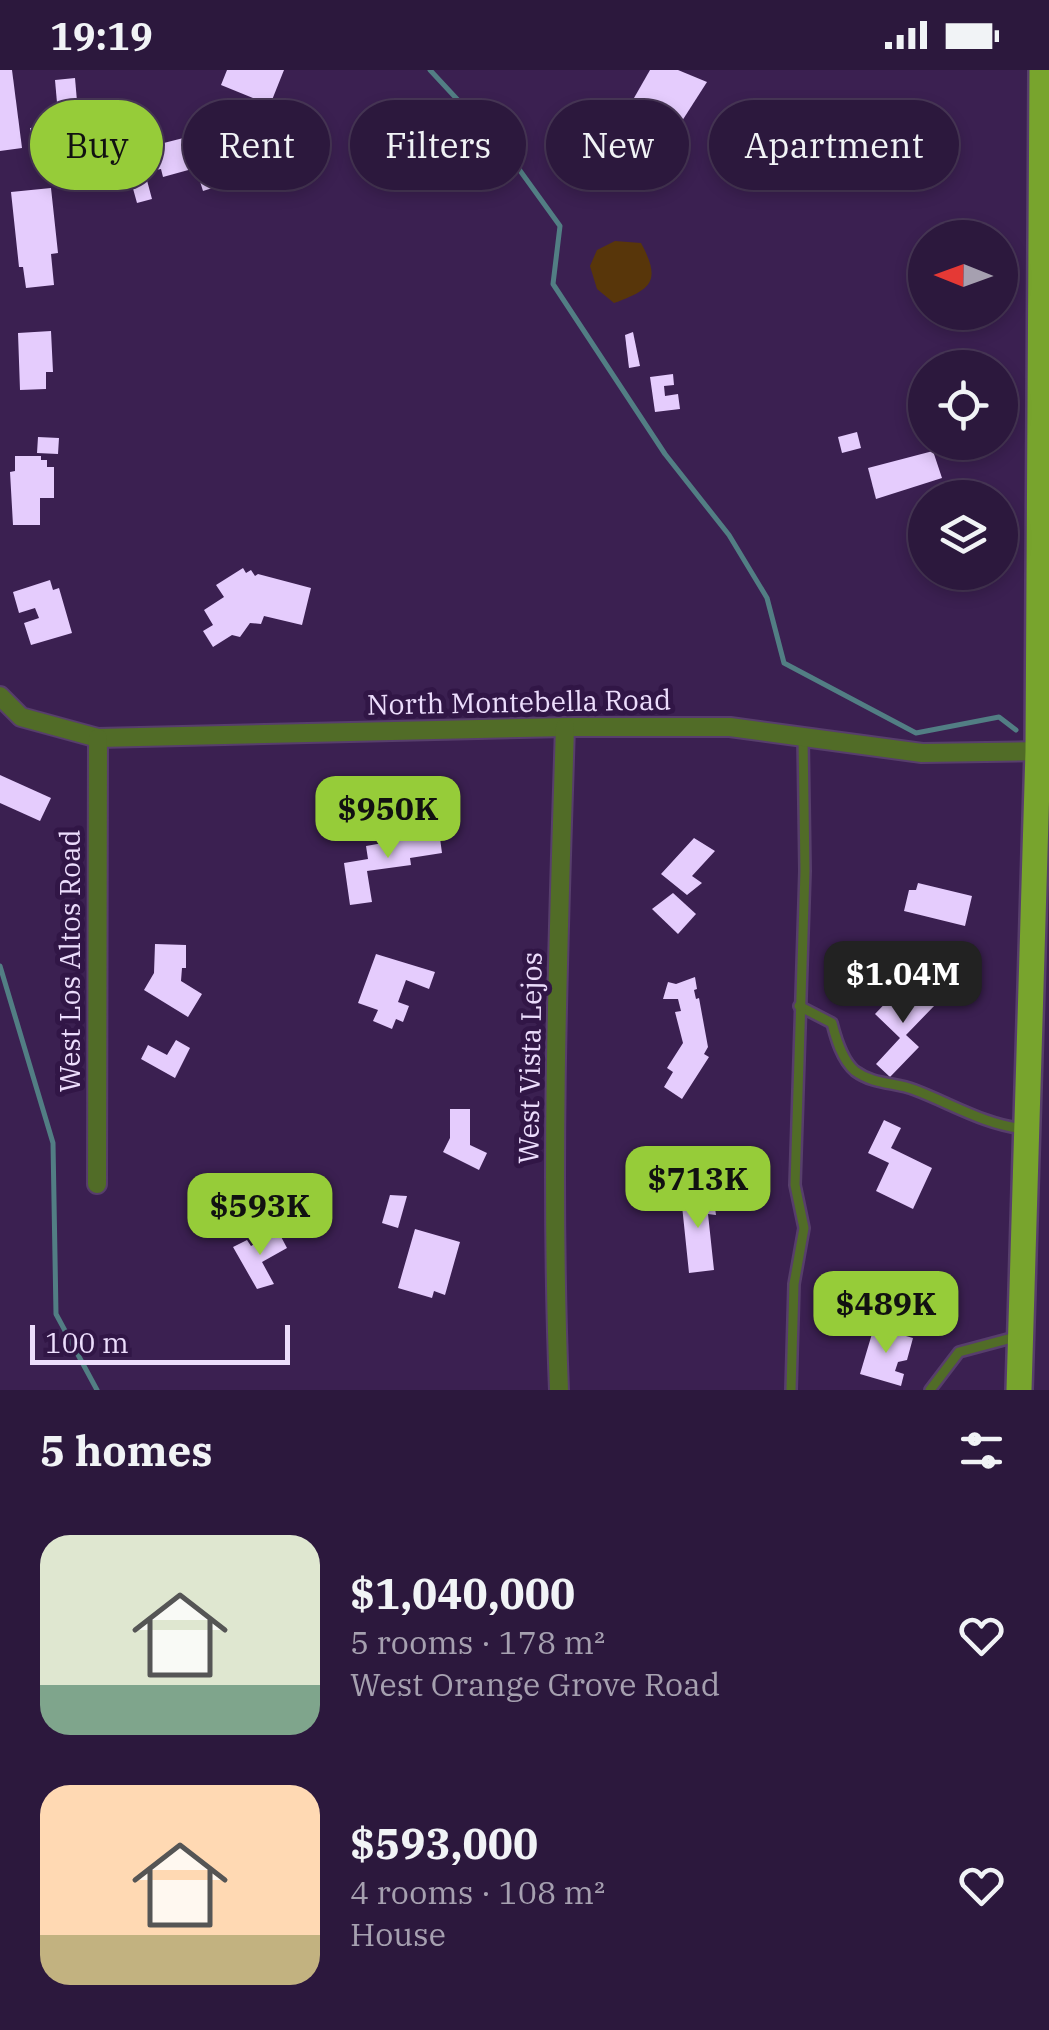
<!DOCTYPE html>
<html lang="en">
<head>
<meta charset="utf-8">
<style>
	body { margin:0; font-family:"IBM Plex Serif",serif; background:#342144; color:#f1f3f6; height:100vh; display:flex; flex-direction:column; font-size:38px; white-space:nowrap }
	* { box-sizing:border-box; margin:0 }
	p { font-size:32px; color:#a6a0b0 }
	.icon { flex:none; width:55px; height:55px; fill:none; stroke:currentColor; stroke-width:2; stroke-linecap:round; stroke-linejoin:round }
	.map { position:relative; height:1320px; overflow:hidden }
	.details { display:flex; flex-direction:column; background:#2c183d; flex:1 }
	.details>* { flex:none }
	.guide { position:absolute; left:30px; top:30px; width:990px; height:90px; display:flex; gap:20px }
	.needle { width:65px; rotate:271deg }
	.buttons { position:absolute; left:908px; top:150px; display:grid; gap:20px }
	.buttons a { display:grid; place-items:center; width:110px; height:110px; border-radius:50%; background:#2c183d; box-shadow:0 5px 15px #0003,0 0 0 2px #483757; font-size:50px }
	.scale { position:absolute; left:30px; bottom:25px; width:260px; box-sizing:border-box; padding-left:10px; border:5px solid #ecddfc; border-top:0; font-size:28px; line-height:35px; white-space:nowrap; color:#ecddfc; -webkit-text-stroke:8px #311646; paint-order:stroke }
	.price { position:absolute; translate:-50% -85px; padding:0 22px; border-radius:20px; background:#96cc39; color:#111; font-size:32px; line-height:65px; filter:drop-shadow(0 2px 5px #0008) }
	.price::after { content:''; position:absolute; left:50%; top:60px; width:30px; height:22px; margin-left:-15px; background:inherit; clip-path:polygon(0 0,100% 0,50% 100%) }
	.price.current { background:#222; color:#fff }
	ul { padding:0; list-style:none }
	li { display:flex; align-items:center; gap:30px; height:250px; padding:0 40px }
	li span { display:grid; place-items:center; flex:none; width:280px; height:200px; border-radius:30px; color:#555 }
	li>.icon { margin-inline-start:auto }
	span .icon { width:120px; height:120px; fill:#fffc; stroke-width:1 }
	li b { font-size:42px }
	h2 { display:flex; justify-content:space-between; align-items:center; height:120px; padding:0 40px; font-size:42px }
	.pill { padding:0 35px; border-radius:45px; background:#2c183d; box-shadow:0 5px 15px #0003,0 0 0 2px #483757; font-size:35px; line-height:90px }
	.pill.current { background:#96cc39; color:#111 }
	.status { display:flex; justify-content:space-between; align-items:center; height:70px; padding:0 50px; background:#2c183d; direction:ltr }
	.status svg { height:28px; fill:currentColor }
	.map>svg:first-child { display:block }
</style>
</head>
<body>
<div class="status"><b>19:19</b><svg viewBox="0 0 49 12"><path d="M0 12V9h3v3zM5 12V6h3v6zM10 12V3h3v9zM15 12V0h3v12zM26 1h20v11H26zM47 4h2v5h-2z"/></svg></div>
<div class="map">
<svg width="1049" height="1320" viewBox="0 0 1049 1320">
	<rect width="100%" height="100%" fill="#3b2051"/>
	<path fill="#58360a" d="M615 171 641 173C662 212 651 219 614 233L597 219 590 196 597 180Z"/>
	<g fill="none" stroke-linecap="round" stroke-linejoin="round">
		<g stroke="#527e84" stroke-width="5">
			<polyline points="430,0 508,84 560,156 553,214 665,384 729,465 767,528 784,593 916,663 999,647 1016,660"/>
			<polyline points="0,896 53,1073 56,1244 97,1320"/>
		</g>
	</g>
	<g fill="#e5ccfd">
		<polygon points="0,0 12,0 22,78 0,81"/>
		<polygon points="227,0 284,0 270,35 221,15"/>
		<polygon points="650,0 678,0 707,12 673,65 630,35"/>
		<polygon points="75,8 78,43 58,44 55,10"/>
		<polygon points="794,41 816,45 807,96 755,86 763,42 783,46 780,62 790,64"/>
		<polygon points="46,56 49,73 33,76 30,58"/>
		<polygon points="211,61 218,83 190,89 192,99 163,107 161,99 150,101 144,78"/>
		<polygon points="734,61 744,63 741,85 730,85"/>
		<polygon points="859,64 951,65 952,94 857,98"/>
		<polygon points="138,77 152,129 137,133 132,115 126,117 116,83"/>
		<polygon points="218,100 222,115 203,121 198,105"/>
		<polygon points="51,118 58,183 51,184 54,215 26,218 23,197 19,197 11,122"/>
		<polygon points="51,261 53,302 46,302 46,319 20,320 18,263"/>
		<polygon points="633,262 640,296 629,298 625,265"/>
		<polygon points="673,304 674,315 664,316 665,326 678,324 680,339 655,342 650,307"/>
		<polygon points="857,362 861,378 842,383 838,367"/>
		<polygon points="38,367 59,368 58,384 37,383"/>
		<polygon points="933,381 942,408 876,429 868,398"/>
		<polygon points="15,386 41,386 41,390 47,390 47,397 54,397 54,428 40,428 40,455 13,455 10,402 15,401"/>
		<polygon points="243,498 246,503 251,500 255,506 258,504 311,518 302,555 264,546 261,554 250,553 240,567 232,565 213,577 203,561 213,555 204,540 224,527 216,515"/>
		<polygon points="50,510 53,520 59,518 72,563 31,575 24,553 39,548 35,538 19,543 13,522"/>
		<polygon points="0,705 51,728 40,751 0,733"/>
		<polygon points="439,761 442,783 410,788 411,795 367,801 372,832 350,835 344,793 368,789 366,776 383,773 382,769"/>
		<polygon points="694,768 715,781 692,806 702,813 687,825 661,804"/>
		<polygon points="918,813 972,826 965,856 904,841 909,820 916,820"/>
		<polygon points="673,823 696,844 678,864 652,839"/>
		<polygon points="155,874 186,875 186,898 182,898 181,911 202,924 188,947 144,920 154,903"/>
		<polygon points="376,884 435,902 429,919 406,910 398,932 409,936 403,952 396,949 392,959 373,951 378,940 358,933"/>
		<polygon points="695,907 697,919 694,920 696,929 699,928 708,977 704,984 709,987 682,1029 664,1017 673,1002 667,998 683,973 675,942 681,941 678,929 663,929 668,912 676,914"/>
		<polygon points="915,915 935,935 906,965 919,977 890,1007 876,994 900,968 875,944 896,922 900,931"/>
		<polygon points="176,970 190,978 175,1008 141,989 148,975 167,985"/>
		<polygon points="450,1039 470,1039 470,1075 487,1083 479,1100 443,1082 450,1068"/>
		<polygon points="884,1050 901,1058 891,1078 932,1098 913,1139 876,1121 889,1093 868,1083"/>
		<polygon points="713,1123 716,1145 708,1144 714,1200 689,1203 681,1126"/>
		<polygon points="390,1125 407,1126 398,1158 382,1153"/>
		<polygon points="415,1159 460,1172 445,1225 434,1221 432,1228 398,1218"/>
		<polygon points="278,1161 287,1178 262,1192 274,1214 257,1219 233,1177 247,1170 251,1176"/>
		<polygon points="874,1257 913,1268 907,1290 898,1292 895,1301 904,1304 901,1316 860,1304"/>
	</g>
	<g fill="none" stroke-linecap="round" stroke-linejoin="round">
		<defs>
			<g id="service">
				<path d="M799 936 832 953C836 969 842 990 855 1001 874 1015 895 1012 915 1020 952 1034 985 1055 1025 1059"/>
				<polyline points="791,1320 794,1214 804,1158 795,1115 805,801 803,667"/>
				<polyline points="930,1320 959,1282 1019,1266"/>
			</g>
			<g id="minor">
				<polyline points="0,626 21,647 98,668 565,657 730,657 922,683 1046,681"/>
				<polyline points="97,1114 98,668"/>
				<path d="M559 1320C550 1099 558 878 565 657"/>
			</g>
			<polyline id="primary" points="1019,1320 1038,681 1042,0"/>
		</defs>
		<use href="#service" stroke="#573e6c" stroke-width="14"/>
		<use href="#minor" stroke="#573e6c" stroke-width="22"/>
		<use href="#primary" stroke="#573e6c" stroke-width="30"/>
		<use href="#service" stroke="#516c27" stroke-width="9"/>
		<use href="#minor" stroke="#516c27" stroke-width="18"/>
		<use href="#primary" stroke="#78a42d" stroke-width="25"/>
	</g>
	<g text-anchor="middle" stroke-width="10" stroke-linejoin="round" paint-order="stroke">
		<g font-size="28" fill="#ecddfc" stroke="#311646">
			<text transform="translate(519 632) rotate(-1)" y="10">North Montebella Road</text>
			<text transform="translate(70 891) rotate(-90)" y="10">West Los Altos Road</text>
			<text transform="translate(530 988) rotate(-89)" y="10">West Vista Lejos</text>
		</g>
	</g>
</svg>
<div class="buttons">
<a><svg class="needle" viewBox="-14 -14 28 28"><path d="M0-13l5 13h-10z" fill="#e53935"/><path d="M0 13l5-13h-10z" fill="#a6a0b0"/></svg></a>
<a><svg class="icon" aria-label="locate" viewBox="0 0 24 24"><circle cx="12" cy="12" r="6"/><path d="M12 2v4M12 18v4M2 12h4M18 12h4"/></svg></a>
<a><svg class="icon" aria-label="layers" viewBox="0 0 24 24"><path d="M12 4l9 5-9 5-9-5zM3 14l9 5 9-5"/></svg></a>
</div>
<div class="scale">100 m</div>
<b class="price" style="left:388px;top:791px">$950K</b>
<b class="price current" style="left:903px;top:956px">$1.04M</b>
<b class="price" style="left:698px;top:1161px">$713K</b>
<b class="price" style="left:260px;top:1188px">$593K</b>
<b class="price" style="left:886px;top:1286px">$489K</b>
<div class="guide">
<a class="pill current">Buy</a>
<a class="pill">Rent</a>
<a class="pill">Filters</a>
<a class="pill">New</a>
<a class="pill">Apartment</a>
</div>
</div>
<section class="details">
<h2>5 homes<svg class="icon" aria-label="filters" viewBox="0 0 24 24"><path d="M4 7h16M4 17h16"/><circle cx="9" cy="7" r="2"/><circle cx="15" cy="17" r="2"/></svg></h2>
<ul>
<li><span style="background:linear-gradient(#dfe7d0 75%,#7fa58c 0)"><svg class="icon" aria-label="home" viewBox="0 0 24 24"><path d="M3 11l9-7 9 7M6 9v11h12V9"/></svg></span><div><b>$1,040,000</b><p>5 rooms · 178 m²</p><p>West Orange Grove Road</p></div><svg class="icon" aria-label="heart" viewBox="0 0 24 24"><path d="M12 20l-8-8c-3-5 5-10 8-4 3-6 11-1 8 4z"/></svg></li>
<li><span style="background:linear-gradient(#ffd9b3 75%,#c2b280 0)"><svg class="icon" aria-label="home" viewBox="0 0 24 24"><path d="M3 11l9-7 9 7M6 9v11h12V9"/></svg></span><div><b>$593,000</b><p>4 rooms · 108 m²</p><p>House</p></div><svg class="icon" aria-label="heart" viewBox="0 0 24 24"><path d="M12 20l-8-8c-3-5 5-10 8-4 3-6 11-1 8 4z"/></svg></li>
</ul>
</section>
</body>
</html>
